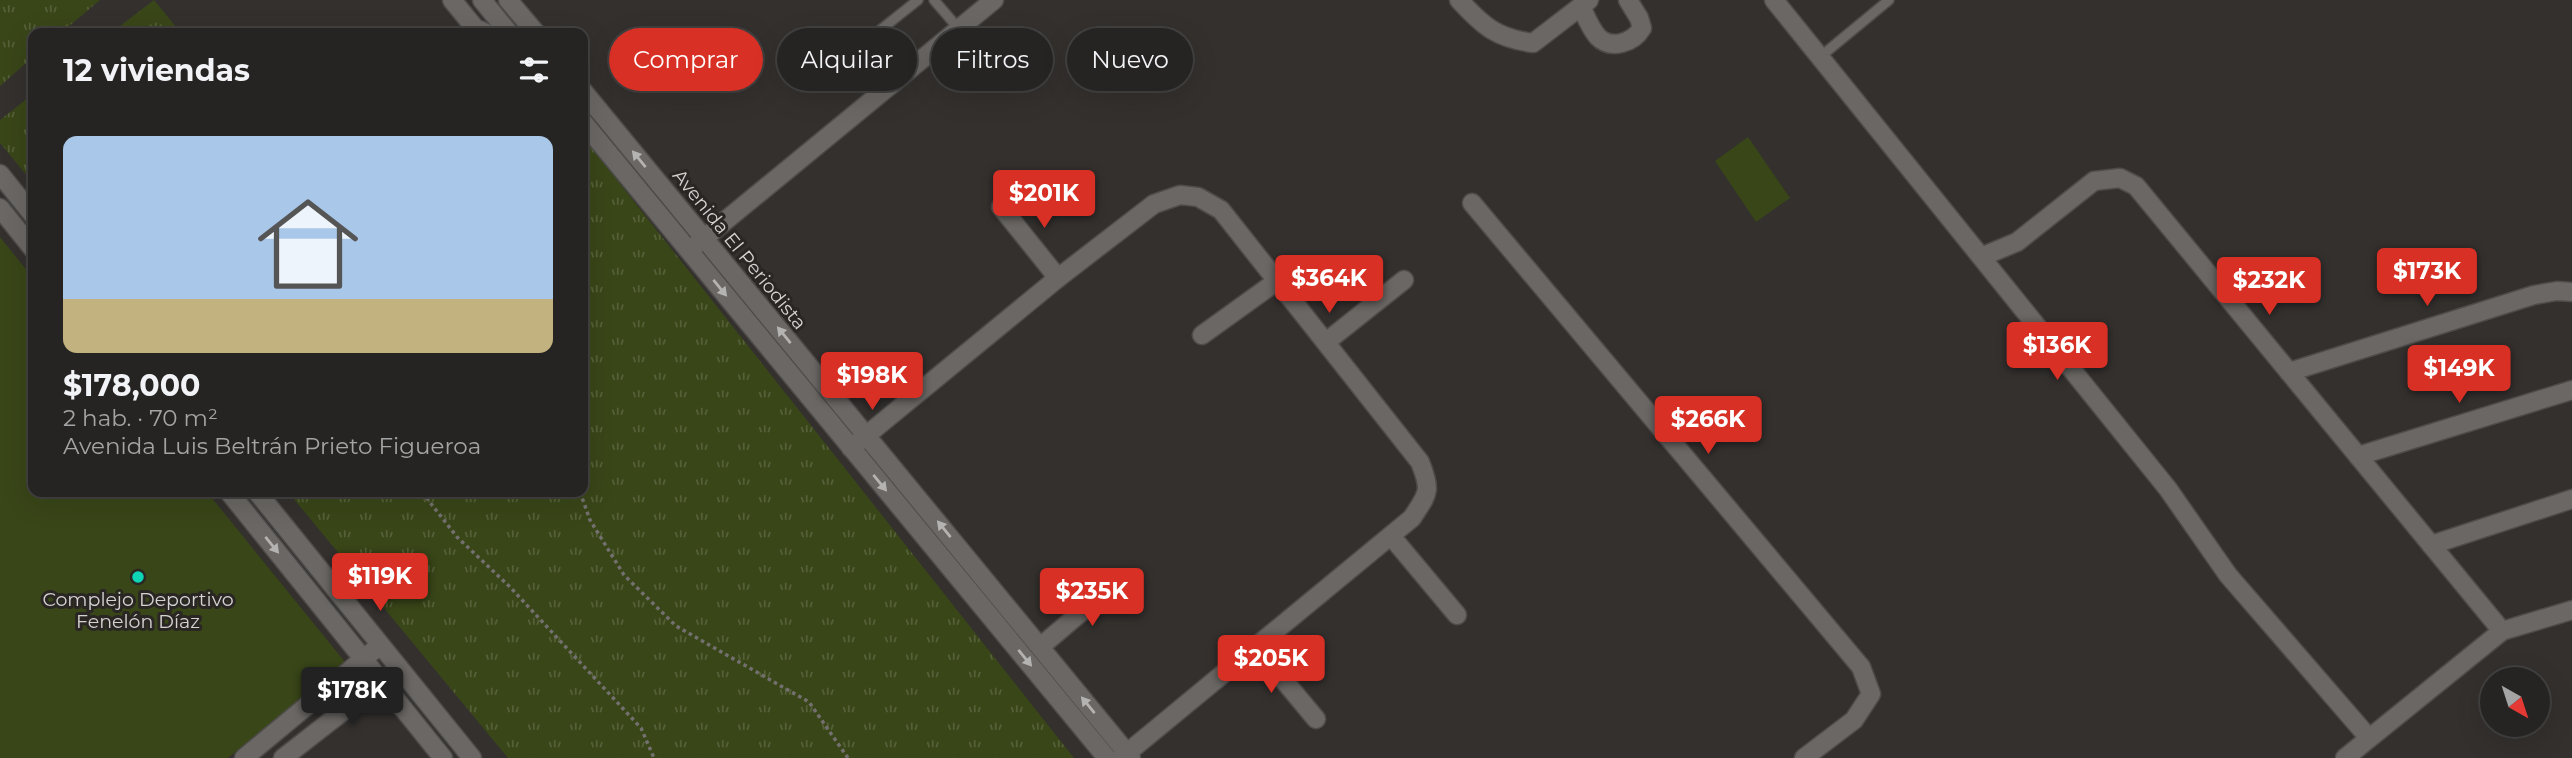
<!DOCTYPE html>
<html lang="es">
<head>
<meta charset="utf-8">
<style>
	body { margin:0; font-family:Montserrat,sans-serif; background:#2e2c2a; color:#f1f3f6; height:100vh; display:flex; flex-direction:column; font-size:26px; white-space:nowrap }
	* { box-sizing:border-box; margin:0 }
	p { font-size:23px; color:#a4a4a5 }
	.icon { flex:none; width:38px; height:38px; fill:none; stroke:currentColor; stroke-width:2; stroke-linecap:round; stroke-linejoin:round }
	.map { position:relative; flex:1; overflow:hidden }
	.sheet { position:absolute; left:28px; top:28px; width:560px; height:469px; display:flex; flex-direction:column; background:#262422; border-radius:14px; box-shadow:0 7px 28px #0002,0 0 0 2px #424140 }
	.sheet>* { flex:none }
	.banner { position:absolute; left:609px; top:28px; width:665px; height:63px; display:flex; gap:14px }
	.needle { width:46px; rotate:141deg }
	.controls { position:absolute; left:2480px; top:667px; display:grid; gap:14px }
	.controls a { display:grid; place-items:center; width:70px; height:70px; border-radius:50%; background:#262422; box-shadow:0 7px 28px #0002,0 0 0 2px #424140; font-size:35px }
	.price { position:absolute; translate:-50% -60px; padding:0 16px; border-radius:7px; background:#d93025; color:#fff; font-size:23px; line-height:46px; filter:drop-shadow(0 2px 4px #0008) }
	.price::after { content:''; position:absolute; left:50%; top:42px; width:21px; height:16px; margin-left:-10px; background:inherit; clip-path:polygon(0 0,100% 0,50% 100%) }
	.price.selected { background:#222; color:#fff }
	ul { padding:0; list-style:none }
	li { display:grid; align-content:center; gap:14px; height:371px; padding:0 35px }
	li span { display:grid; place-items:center; height:217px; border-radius:14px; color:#555 }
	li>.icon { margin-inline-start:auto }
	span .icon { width:126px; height:126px; fill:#fffc; stroke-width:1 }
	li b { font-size:30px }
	h2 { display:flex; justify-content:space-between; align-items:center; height:84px; padding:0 35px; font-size:30px }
	.tag { padding:0 24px; border-radius:32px; background:#262422; box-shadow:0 7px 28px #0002,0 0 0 2px #424140; font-size:24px; line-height:63px }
	.tag.selected { background:#d93025; color:#fff }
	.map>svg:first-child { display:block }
</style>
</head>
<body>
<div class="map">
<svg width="2572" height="758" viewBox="0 0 2572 758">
	<defs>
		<pattern id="park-tufts" width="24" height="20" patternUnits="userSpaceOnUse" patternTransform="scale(1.75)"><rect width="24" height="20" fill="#394618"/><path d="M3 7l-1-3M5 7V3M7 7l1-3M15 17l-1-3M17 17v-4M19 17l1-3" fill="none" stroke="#556039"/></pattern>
	</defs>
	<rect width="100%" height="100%" fill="#33302e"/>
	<g fill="#394618">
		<polygon points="1748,137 1790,198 1756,222 1715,161"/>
		<polygon points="0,237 33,278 33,492 207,492 345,662 228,758 0,758"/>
	</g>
	<g fill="url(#park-tufts)">
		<polygon points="0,0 100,0 61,33 33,33 33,57 0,86"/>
		<polygon points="154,0 181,33 111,33"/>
		<polygon points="33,94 33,183 0,143 0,120"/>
		<polygon points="583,137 1074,758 508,758 288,492 583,492"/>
	</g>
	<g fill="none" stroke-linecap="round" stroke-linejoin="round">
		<defs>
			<g id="lane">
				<polyline points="934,0 959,29"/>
				<polyline points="879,31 918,0"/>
				<polyline points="1820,57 1889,0"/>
			</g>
			<g id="street">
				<polyline points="452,0 475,28 486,33"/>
				<polyline points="482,0 509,33"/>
				<polyline points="508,0 536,33"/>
				<path d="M1459 0C1483 26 1496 38 1533 43L1589 0"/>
				<polyline points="1774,0 2168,489 2228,575 2369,738"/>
				<path d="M1581 6C1586 17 1590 28 1598 37 1611 50 1633 43 1642 28L1639 18 1628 0"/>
				<polyline points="583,91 1131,758"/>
				<polyline points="583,122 1107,758"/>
				<polyline points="0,174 33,215"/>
				<polyline points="1472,203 1861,667 1871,694 1854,720 1804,758"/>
				<polyline points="1001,207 1058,278"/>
				<polyline points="0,208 33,249"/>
				<polyline points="697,244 994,0"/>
				<polyline points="1981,257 2017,242 2094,181 2120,178 2136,186 2502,631"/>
				<polyline points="1202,335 1277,281"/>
				<polyline points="1326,342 1404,280"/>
				<polyline points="2289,372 2534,295 2557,291 2572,292"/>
				<path d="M851 448 1058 278 1154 204 1180 195 1198 197 1221 210 1420 462C1432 492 1428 493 1412 518L1121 758"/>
				<polyline points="2358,456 2572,390"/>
				<polyline points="229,492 443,758"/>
				<polyline points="257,492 472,758"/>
				<polyline points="1391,536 1457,615"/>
				<polyline points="2431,545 2572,499"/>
				<polyline points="1040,647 1119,580"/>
				<polyline points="1256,647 1316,719"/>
				<polyline points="244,758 373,651"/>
				<polyline points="283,758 391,674"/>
				<polyline points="2345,758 2502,631 2572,610"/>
			</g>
		</defs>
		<use href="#lane" stroke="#4e4c4b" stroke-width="12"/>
		<use href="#street" stroke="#4e4c4b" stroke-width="21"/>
		<g stroke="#73706f" stroke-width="3.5" stroke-dasharray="3.5 3.5" stroke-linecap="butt">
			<polyline points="422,492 457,537 510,587 641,728 654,758"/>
			<polyline points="580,492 590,520 624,575 676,626 809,702 848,758"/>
		</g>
		<use href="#lane" stroke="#6a6764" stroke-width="9"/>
		<use href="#street" stroke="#6a6764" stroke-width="18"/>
	</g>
	<defs><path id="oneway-solid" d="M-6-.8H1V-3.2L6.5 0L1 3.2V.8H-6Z" transform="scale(1.75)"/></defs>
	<g fill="#b5b3b1">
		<use href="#oneway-solid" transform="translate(639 159) rotate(-129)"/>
		<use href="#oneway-solid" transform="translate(720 288) rotate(51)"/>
		<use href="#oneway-solid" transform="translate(784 335) rotate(-129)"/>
		<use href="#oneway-solid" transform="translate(880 483) rotate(51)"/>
		<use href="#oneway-solid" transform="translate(944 529) rotate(-129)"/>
		<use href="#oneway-solid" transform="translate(272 545) rotate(51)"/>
		<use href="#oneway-solid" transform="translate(1025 658) rotate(51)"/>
		<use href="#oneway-solid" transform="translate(1088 705) rotate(-129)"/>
	</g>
	<circle fill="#0dd5b5" stroke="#292624" stroke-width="2.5" cx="138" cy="577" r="7"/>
	<g text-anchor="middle" stroke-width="6" stroke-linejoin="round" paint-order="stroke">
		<g font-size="19" fill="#d5d3d2" stroke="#292624">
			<text transform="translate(740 249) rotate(51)" y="7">Avenida El Periodista</text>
		</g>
		<g font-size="19" fill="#d5d3d2" stroke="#292624">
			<text x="138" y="606">Complejo Deportivo<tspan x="138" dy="22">Fenelón Díaz</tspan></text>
		</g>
	</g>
</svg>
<div class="controls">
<a><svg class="needle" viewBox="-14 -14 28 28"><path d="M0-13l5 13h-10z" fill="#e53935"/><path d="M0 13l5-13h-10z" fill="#a4a4a5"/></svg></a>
</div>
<b class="price" style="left:1044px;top:230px">$201K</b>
<b class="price" style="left:2427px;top:308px">$173K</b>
<b class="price" style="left:1329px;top:315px">$364K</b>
<b class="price" style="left:2269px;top:317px">$232K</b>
<b class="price" style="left:2057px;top:382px">$136K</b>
<b class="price" style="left:2459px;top:405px">$149K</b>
<b class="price" style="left:872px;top:412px">$198K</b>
<b class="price" style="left:1708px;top:456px">$266K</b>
<b class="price" style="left:380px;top:613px">$119K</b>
<b class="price" style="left:1092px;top:628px">$235K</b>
<b class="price" style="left:1271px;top:695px">$205K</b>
<b class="price selected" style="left:352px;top:727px">$178K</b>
<div class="banner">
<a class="tag selected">Comprar</a>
<a class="tag">Alquilar</a>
<a class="tag">Filtros</a>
<a class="tag">Nuevo</a>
</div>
<section class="sheet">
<h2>12 viviendas<svg class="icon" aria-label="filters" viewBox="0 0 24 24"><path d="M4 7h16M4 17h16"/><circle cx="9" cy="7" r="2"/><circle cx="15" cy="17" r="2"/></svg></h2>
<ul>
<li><span style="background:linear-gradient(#a9c7e8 75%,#c2b280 0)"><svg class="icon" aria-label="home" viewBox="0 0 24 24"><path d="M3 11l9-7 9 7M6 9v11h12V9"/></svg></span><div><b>$178,000</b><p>2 hab. · 70 m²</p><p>Avenida Luis Beltrán Prieto Figueroa</p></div></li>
</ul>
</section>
</div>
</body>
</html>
